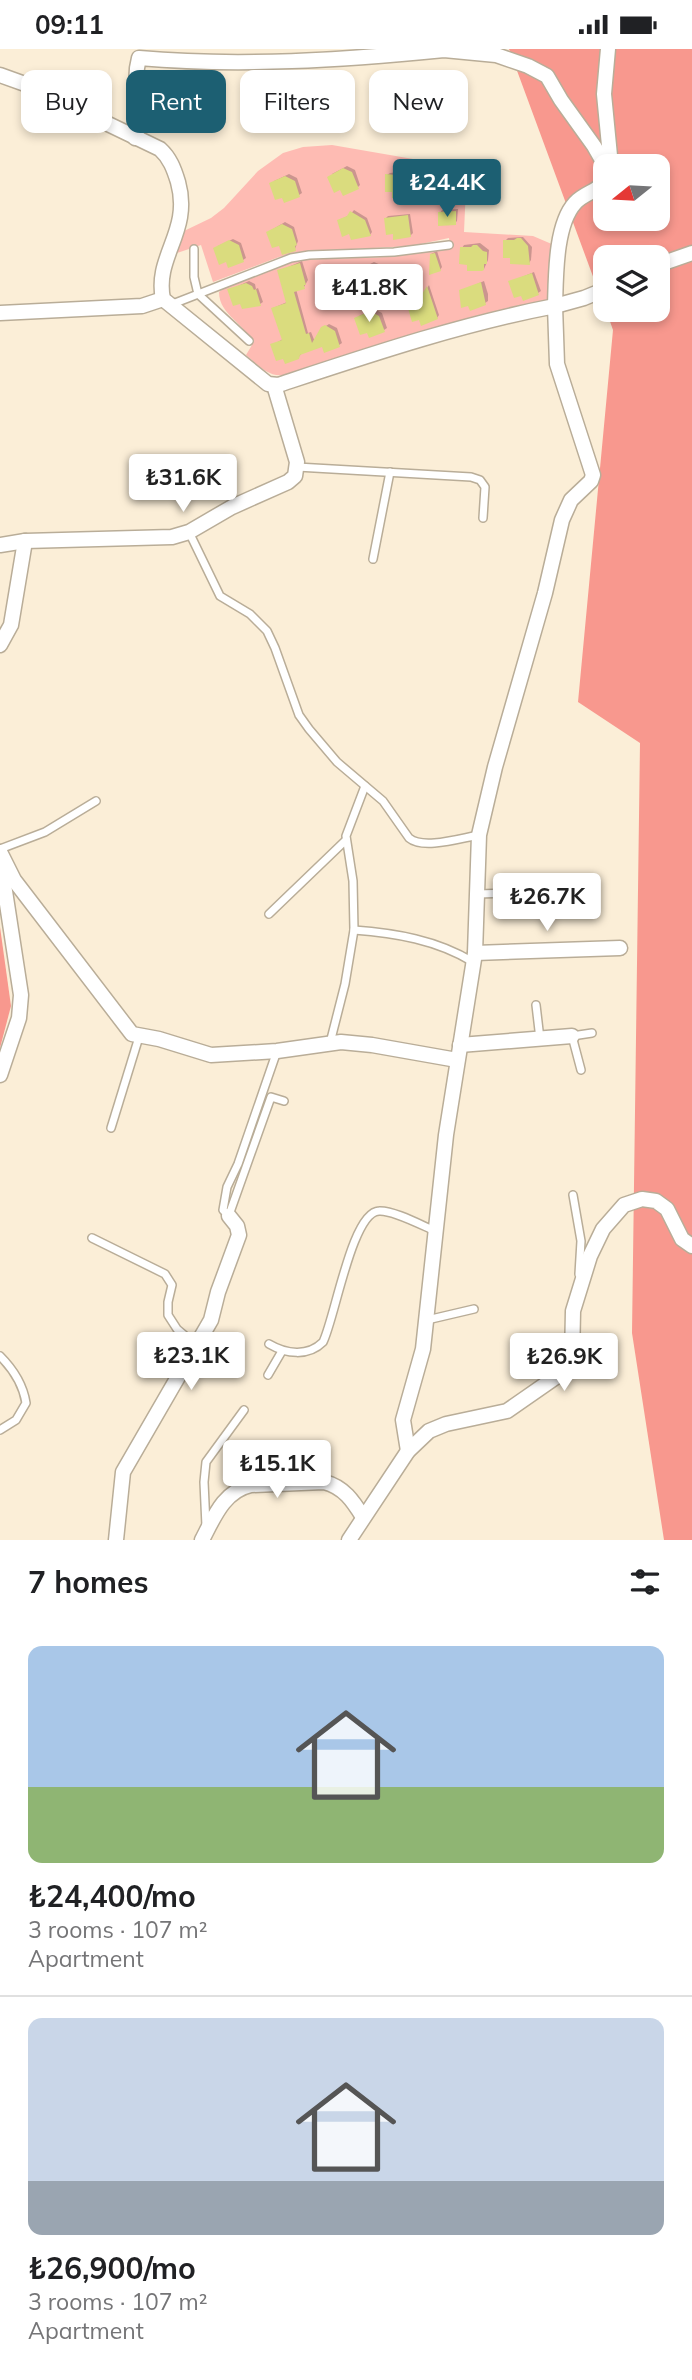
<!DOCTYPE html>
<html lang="en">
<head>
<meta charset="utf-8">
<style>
	body { margin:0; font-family:Mulish,sans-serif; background:#f2f2f2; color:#202124; height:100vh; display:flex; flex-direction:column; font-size:26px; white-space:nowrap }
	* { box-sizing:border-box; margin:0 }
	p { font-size:23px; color:#757577 }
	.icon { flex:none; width:38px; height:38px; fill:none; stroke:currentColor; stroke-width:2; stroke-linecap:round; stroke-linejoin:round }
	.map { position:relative; height:1491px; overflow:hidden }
	.sheet { display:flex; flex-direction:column; background:#fff; flex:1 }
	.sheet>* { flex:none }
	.hud { position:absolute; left:21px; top:21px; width:651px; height:63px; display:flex; gap:14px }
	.needle { width:46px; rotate:252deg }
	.buttons { position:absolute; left:593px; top:105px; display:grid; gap:14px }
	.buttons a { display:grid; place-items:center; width:77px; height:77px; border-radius:14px; background:#fff; box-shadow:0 4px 10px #0003; font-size:35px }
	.price { position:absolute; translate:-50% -60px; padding:0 16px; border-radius:7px; background:#fff; color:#222; font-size:23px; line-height:46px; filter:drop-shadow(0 2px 4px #0008) }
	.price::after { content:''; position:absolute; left:50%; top:42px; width:21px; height:16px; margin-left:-10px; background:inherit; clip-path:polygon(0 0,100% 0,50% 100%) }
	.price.selected { background:#1c5f72; color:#fff }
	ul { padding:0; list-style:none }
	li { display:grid; align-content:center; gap:14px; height:371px; padding:0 28px }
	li+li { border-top:2px solid #e0e0e0 }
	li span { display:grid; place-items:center; height:217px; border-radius:14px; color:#555 }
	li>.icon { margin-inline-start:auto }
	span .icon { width:126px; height:126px; fill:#fffc; stroke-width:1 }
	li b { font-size:30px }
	h2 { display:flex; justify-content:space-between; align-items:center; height:84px; padding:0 28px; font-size:30px }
	.pill { padding:0 24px; border-radius:14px; background:#fff; box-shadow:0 4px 10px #0003; font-size:24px; line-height:63px }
	.pill.selected { background:#1c5f72; color:#fff }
	.status { display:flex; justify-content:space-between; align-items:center; height:49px; padding:0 35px; background:#fff; direction:ltr }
	.status svg { height:19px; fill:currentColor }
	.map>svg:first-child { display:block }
</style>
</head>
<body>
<div class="status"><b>09:11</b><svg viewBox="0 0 49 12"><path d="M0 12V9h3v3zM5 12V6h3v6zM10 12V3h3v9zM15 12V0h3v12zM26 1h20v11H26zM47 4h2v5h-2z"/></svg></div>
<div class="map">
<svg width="692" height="1491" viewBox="0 0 692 1491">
	<rect width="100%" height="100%" fill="#fbeed7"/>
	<path fill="#febbb3" d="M332 96 413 110 467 115 464 183 533 187 554 196 547 250 543 254 495 264 283 326C268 328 257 315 246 306L252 296C247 274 219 267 219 243L223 240 295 211 388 208 450 199 449 189 411 197 297 203 279 208 213 233 201 196 177 204 184 182 211 169 224 159 258 122 283 104 303 98Z"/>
	<g fill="#f8988e" fill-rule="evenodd">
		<path d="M509 0H692V1491H664L632 1284 640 694 578 653 613 281 606 261H658V208H606L605 260ZM606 117H658V170H606Z"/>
		<polygon points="0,878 11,957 0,999"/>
	</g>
	<polygon fill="#7db369" stroke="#628650" stroke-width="2" points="336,222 342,249 326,252 320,225"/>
	<g fill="#0003">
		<polygon points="347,117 355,121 360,136 358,138 332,125"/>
		<polygon points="406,122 412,129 412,144 409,147 387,126 390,124"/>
		<polygon points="289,125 297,129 302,144 299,146 274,132"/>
		<polygon points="458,160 457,172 455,174 440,164 442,161"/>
		<polygon points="354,161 367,169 372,183 370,186 339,171 350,166"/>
		<polygon points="410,165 413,184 410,187 386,169 388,167"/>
		<polygon points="285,173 294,178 298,192 295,200 280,195 268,183"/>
		<polygon points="523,188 532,198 531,211 529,214 505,192 508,189"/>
		<polygon points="233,190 241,194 246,209 243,211 218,197"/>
		<polygon points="480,194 489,201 488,211 484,220 462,199 464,196"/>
		<polygon points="437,202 442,218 440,221 431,205"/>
		<polygon points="302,212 308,231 304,238 296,240 308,284 311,283 315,293 323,279 329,275 337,279 342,294 339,296 323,296 302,304 298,309 272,296 283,290 273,259 287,253 279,222"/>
		<polygon points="374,213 383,217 387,232 383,236 369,235 360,220"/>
		<polygon points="534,223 541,242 538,244 510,233"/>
		<polygon points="249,232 255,235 256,240 258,239 263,253 260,255 229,241"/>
		<polygon points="484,232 488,245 488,252 485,254 461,242"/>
		<polygon points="429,236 439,266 437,269 409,257 420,251"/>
		<polygon points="374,260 382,264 387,279 384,281 359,267"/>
	</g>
	<g fill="#dadc7e">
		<polygon points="343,119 352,123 359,140 343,147 340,141 334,144 327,128"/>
		<polygon points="399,124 403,124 410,132 410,149 407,150 392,149 392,143 385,143 385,125 396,126"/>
		<polygon points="285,127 295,132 300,148 284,154 282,149 275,151 269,134"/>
		<polygon points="350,162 365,171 371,187 351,191 349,185 342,188 337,171 347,167"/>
		<polygon points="456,162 456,176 438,177 438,163"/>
		<polygon points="408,166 411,188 393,191 393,185 386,186 384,169"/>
		<polygon points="282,175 292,180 297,196 295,197 296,202 282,206 279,197 272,199 266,183"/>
		<polygon points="517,189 521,189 528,197 530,216 510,215 510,209 503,209 503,191 514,191"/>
		<polygon points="229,191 239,196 244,213 228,219 226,213 219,216 213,199"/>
		<polygon points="473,196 477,196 483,202 487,203 487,215 484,215 484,221 482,222 467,222 467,216 459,215 460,198 471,198"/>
		<polygon points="435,204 441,222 429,226 430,205"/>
		<polygon points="300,214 306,236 304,236 305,240 294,243 306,285 309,284 312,294 321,278 325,276 335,282 340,298 324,304 322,298 300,306 299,310 285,315 283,310 276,312 270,295 282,291 271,259 286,254 277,221"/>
		<polygon points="371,215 380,220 386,236 369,242 368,237 360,239 355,222"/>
		<polygon points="532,224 539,246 523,252 521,247 514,249 508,232"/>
		<polygon points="481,233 486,256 470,262 468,257 461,259 459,241"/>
		<polygon points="246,234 252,237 254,241 256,240 261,257 242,260 240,255 233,257 227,240"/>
		<polygon points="427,237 438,270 421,277 419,271 412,273 407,256 417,253"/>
		<polygon points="370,262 379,267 385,283 369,289 367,284 360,286 354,269"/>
	</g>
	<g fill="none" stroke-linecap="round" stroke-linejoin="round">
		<defs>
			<g id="service">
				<polyline points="194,200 194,228 198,245 249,292"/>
				<polyline points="170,256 291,209 309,206 394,203 449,196"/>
				<polyline points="297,418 471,428 480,431 485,438 483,469"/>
				<path d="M189 483 220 547 250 565 267 582 275 599 299 666 309 680 337 713 383 752 409 789C423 801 461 789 479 786"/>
				<polyline points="373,510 390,423"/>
				<polyline points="0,800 45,783 96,752"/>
				<polyline points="478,845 571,842"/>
				<polyline points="269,865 346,791"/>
				<path d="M354 881C395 884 437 891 473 913"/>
				<polyline points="536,956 540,990"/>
				<polyline points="330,994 345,935 354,881 353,832 346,787 365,737"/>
				<polyline points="581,1021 572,987 592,984"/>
				<polyline points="111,1079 139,988"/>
				<polyline points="573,1146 581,1192 579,1225"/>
				<polyline points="229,1166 271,1048 284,1052"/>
				<polyline points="229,1167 223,1161 227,1138 238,1115 277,1002"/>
				<polyline points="92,1189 165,1225 172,1236 168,1253 168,1266 177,1280 196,1296"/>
				<polyline points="427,1271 474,1260"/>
				<path d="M269 1295C286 1305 308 1308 323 1293 335 1269 352 1163 379 1162 393 1161 421 1176 435 1182"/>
				<path d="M0 1307C14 1321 23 1335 26 1354L16 1371 0 1381"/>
				<polyline points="268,1326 282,1302"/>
				<polyline points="206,1477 204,1433 206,1413 244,1361"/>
			</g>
			<g id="minor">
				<polyline points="608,0 604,45 611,117"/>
				<path d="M0 26 25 35 160 100C170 109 174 120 178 133 192 183 154 207 163 250L268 335 278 336C369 306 461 275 555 257L557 315 593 426 591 432 571 451 562 471 545 544 495 718 479 786 475 904 446 1086 423 1300 403 1371 408 1402"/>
				<path d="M135 89C145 62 131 38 139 9 240 18 343 11 444 1L496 6 528 17 547 27 561 51 594 97 606 118"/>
				<path d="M606 130C599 143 585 143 575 154 555 176 556 228 555 257L584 249 606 240"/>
				<polyline points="658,216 692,204"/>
				<polyline points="0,264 142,257 163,250"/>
				<polyline points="0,496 25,492 172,488 189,483 232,458 288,433 295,427 297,413 274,336"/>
				<polyline points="0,596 11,576 25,492"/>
				<polyline points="0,803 14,831 132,985 159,990 211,1006 277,1002 341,993 372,996 457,1011"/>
				<polyline points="475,904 620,899"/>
				<polyline points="460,996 572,987"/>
				<polyline points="0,1026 19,969 21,946 1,816"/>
				<polyline points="116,1491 123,1423 211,1271 218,1243 239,1186 237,1177 229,1167"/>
				<path d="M202 1491C214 1468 224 1442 251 1436L324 1433C344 1438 353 1452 363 1468"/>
				<polyline points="349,1491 408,1402 429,1382 446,1375 507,1362 566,1321 572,1310 573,1262 590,1207 603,1180 624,1156 642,1150 656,1152 667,1160 682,1190 692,1197"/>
			</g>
		</defs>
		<use href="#service" stroke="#b9ad98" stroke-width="10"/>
		<use href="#minor" stroke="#b9ad98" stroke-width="17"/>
		<use href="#service" stroke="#fff" stroke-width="7"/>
		<use href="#minor" stroke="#fff" stroke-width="14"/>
	</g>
</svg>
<div class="buttons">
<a><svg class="needle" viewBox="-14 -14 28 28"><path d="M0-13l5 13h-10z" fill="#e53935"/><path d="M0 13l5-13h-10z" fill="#757577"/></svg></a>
<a><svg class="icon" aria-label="layers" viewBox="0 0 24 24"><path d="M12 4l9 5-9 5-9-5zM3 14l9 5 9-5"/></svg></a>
</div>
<b class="price selected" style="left:447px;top:170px">₺24.4K</b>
<b class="price" style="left:369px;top:275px">₺41.8K</b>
<b class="price" style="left:183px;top:465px">₺31.6K</b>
<b class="price" style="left:547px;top:884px">₺26.7K</b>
<b class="price" style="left:191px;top:1343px">₺23.1K</b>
<b class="price" style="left:564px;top:1344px">₺26.9K</b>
<b class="price" style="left:277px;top:1451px">₺15.1K</b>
<div class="hud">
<a class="pill">Buy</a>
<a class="pill selected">Rent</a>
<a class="pill">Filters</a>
<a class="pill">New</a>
</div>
</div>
<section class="sheet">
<h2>7 homes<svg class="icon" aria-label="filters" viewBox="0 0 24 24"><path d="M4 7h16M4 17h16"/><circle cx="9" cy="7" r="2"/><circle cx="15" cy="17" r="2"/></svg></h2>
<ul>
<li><span style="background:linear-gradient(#a9c7e8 65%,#8fb573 0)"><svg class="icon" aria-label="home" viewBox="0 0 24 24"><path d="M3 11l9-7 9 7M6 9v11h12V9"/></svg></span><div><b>₺24,400/mo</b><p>3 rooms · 107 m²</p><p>Apartment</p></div></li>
<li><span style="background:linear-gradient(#c9d6e8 75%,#9aa5b1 0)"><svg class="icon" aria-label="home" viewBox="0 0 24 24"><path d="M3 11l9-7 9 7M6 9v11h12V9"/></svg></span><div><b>₺26,900/mo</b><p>3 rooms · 107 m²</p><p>Apartment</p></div></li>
</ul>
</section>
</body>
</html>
